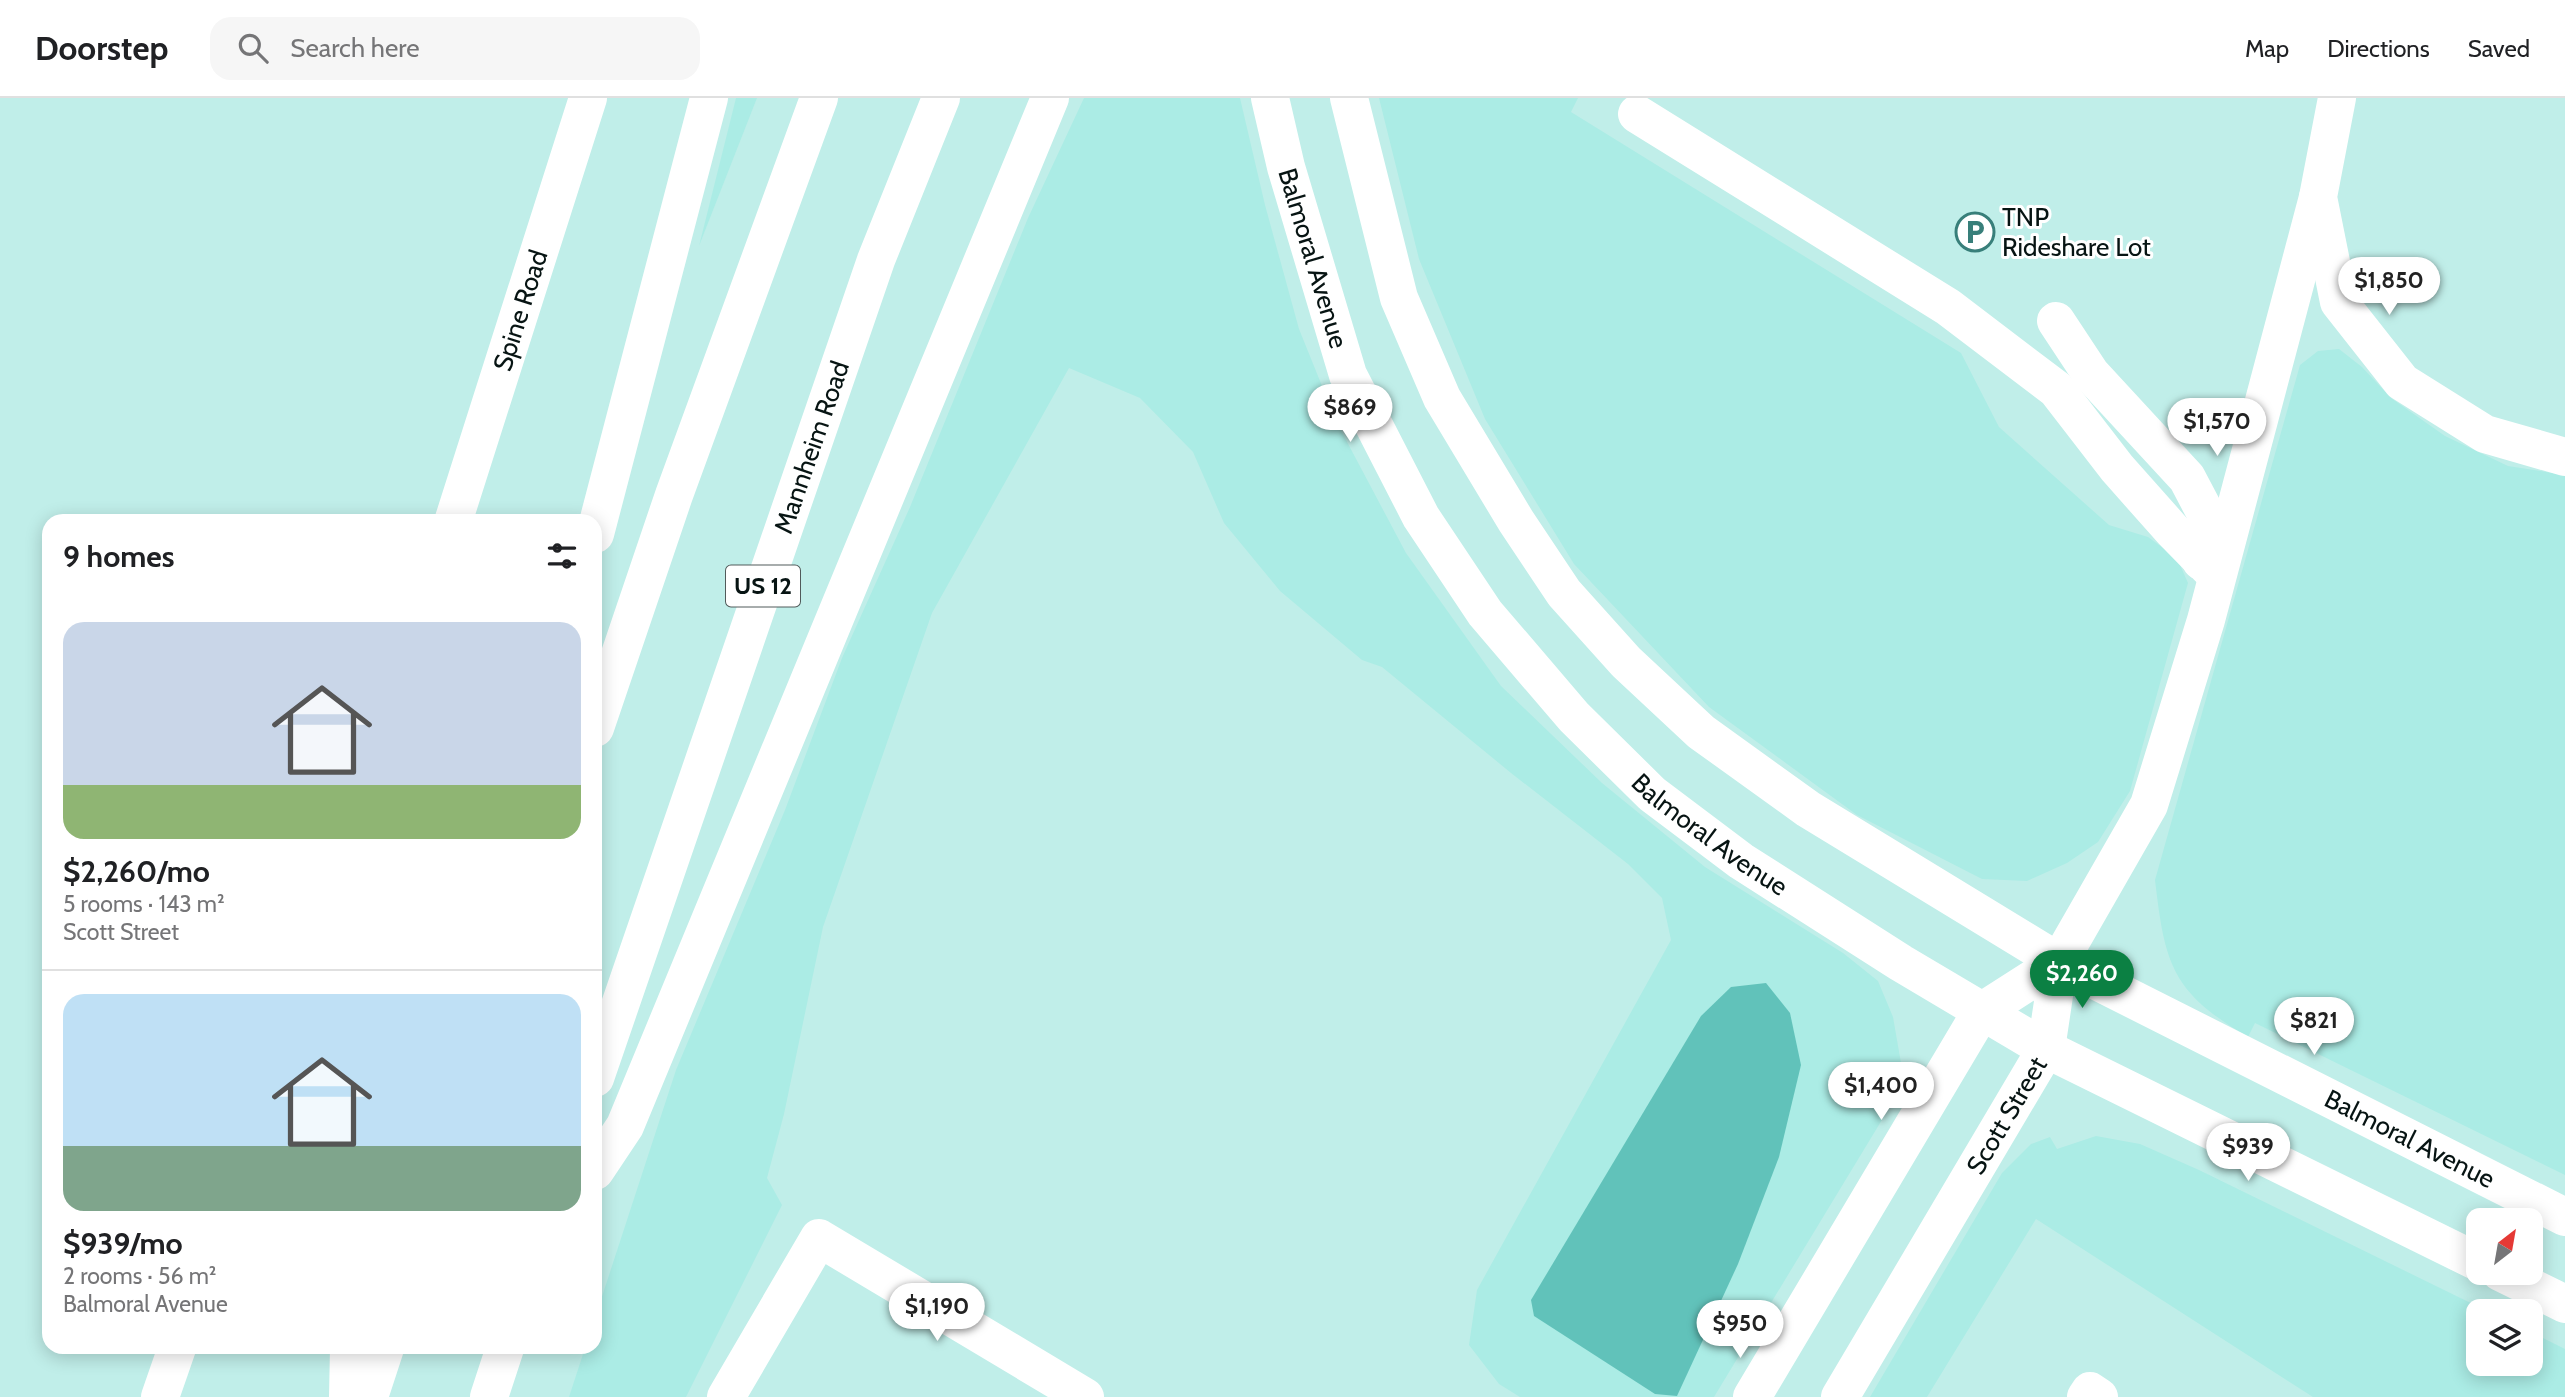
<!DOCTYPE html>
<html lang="en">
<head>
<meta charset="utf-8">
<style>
	body { margin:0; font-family:Cabin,sans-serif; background:#f6f6f6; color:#202124; height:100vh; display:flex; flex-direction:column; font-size:26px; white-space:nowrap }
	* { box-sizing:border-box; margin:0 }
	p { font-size:23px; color:#757577 }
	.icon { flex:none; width:38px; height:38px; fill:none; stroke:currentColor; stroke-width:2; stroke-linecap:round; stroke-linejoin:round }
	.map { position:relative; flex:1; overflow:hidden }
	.details { position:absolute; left:42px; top:416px; width:560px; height:840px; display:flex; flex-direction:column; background:#fff; border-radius:21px; box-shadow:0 4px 18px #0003 }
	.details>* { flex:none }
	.needle { width:46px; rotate:31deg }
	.controls { position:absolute; left:2466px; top:1110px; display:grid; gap:14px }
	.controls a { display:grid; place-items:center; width:77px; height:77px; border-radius:14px; background:#fff; box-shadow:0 4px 18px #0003; font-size:35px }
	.price { position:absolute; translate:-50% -60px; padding:0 16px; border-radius:24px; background:#fff; color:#222; font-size:23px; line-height:46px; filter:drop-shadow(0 2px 4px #0008) }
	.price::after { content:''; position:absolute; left:50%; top:42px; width:21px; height:16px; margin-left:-10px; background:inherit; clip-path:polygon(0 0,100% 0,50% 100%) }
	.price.active { background:#0b8043; color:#fff }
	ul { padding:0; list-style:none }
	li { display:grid; align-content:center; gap:14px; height:371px; padding:0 21px }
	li+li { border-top:2px solid #e0e0e0 }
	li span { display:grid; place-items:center; height:217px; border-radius:21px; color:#555 }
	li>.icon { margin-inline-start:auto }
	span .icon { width:126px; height:126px; fill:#fffc; stroke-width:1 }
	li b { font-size:30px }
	h2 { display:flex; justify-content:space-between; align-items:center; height:84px; padding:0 21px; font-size:30px }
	header { display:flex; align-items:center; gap:42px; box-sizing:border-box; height:98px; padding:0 35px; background:#fff; border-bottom:2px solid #e0e0e0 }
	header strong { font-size:33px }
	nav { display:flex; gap:38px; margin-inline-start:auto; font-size:24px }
	.search { width:490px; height:63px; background:#f6f6f6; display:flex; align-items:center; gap:18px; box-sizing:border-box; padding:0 24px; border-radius:21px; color:#757577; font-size:26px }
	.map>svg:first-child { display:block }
</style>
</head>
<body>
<header>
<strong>Doorstep</strong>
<div class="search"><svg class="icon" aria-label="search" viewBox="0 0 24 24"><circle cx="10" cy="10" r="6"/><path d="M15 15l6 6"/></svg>Search here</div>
<nav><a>Map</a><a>Directions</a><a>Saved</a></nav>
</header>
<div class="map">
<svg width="2565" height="1299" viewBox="0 0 2565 1299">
	<rect width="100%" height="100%" fill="#d4f9f5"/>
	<path fill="#c0eee9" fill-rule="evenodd" d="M0 0H2565V1299H0ZM49 424H595V1250H49ZM2478 1122H2530V1174H2478ZM2478 1213H2530V1265H2478Z"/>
	<g fill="#abece5">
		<polygon points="736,0 757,0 699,148"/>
		<polygon points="1084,0 1240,0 1265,107 1299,231 1337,325 1406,455 1501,588 1602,685 1705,769 1843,855 1878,883 1893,919 1901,965 1891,1007 1714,1299 1520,1299 1499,1286 1469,1247 1477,1192 1671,842 1662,800 1628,766 1511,675 1382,569 1362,562 1280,493 1224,425 1193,354 1140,300 1069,270 932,515 823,829 784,1016 767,1080 782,1107 686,1299 569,1299 585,1250 595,1250 595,1220 676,972 785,712 842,560 910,409 1028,120"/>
		<polygon points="1379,0 1578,0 1571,14 1961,255 1999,329 2109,427 2148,439 2177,460 2188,485 2130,693 2098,744 2067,765 2027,783 1982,781 1857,717 1709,609 1574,466 1485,321 1419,161"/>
		<path d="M2339 251 2362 269 2391 300 2445 338 2508 368 2565 377V1077L2255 925 2248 939C2172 894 2165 867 2155 782L2300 267 2318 253Z"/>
		<polygon points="2096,1038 2140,1046 2199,1072 2487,1213 2478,1213 2478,1265 2530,1265 2531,1234 2565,1251 2565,1299 2313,1299 2036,1121 1927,1299 1870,1299 2002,1075 2031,1046 2050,1039 2057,1051"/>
	</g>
	<polygon fill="#61c2ba" points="1766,885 1790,915 1801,967 1779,1059 1738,1166 1677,1298 1655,1296 1534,1218 1531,1202 1701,918 1731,889"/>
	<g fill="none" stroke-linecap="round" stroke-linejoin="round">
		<g stroke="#fff" stroke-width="38">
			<path id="s1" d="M1270 0 1286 69 1348 277 1421 419 1485 515 1574 619 1652 696 1741 763 1901 865 2046 951 2478 1164"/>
			<path id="s2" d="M1349 0 1399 200 1442 300 1516 423 1564 495 1626 564 1701 634 1808 711 2059 864 2565 1119"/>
			<polyline points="2337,0 2318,99 2339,204 2402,284 2485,336 2565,359"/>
			<polyline points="1637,16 1948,209 2056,291 2117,370 2172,432 2217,478"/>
			<polyline points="2056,223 2091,276 2187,380 2207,418 2201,463"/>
			<path id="s3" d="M453 424 588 0"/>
			<polyline points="2500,1174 2565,1206"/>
			<polyline points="160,1299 177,1250"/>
			<polyline points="726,1299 819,1140 1085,1299"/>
			<polyline points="1752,1299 1981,914 2059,864"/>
			<path id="s4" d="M1840 1299 2046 951 2059 864 2149 707 2206 522 2318 99"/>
			<polyline points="2086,1299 2090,1293 2099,1299"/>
		</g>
		<g stroke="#fff" stroke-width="38">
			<polyline points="595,436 709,0"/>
			<polyline points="595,630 674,397 819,0"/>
			<path id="s5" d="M595 980 876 162 941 0"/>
			<polyline points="348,1299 349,1250"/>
			<polyline points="369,1299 385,1250"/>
			<polyline points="489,1299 505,1250"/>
		</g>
		<polyline stroke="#fff" stroke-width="38" points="595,1073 625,1028 1050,0"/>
	</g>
	<defs>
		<symbol id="parking-ring" viewBox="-11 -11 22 22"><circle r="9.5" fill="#fff" stroke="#387f7a" stroke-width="1.5"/><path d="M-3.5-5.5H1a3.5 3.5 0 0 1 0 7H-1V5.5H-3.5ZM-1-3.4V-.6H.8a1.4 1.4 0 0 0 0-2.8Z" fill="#387f7a"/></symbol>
	</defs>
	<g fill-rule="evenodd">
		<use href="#parking-ring" x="1953" y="112" width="44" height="44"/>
	</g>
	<g text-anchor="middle" stroke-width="6" stroke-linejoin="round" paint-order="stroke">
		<rect fill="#fff" stroke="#515a5a" stroke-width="2" x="726" y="467.5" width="74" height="41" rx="5"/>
		<g font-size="24" font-weight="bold" fill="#071413">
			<text x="763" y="496">US 12</text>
		</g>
		<g font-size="26" fill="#071413" stroke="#fff" text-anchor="start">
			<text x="2002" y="128">TNP<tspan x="2002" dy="30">Rideshare Lot</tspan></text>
		</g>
		<g font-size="26" fill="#071413" stroke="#fff">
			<text dy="9" stroke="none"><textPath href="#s1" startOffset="166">Balmoral Avenue</textPath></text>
			<text dy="9" stroke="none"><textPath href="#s3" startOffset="222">Spine Road</textPath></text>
			<text dy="9" stroke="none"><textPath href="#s5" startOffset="667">Mannheim Road</textPath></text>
			<text dy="9" stroke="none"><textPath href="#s1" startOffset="880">Balmoral Avenue</textPath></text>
			<text dy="9" stroke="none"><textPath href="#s4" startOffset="327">Scott Street</textPath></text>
			<text dy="9" stroke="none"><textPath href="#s2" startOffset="1559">Balmoral Avenue</textPath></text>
		</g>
	</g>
</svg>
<div class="controls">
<a><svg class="needle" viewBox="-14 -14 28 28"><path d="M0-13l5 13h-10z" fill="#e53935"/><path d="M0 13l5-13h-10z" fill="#757577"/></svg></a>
<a><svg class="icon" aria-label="layers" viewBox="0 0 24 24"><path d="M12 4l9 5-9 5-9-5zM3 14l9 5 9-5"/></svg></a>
</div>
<b class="price" style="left:2389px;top:219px">$1,850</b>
<b class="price" style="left:1350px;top:346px">$869</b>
<b class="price" style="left:2217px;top:360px">$1,570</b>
<b class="price active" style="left:2082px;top:912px">$2,260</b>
<b class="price" style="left:2314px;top:959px">$821</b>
<b class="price" style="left:1881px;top:1024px">$1,400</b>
<b class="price" style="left:2248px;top:1085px">$939</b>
<b class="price" style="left:937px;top:1245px">$1,190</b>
<b class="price" style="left:1740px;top:1262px">$950</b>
<section class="details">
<h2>9 homes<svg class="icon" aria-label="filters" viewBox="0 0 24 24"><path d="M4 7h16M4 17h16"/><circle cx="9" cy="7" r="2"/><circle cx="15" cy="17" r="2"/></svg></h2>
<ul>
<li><span style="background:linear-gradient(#c9d6e8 75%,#8fb573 0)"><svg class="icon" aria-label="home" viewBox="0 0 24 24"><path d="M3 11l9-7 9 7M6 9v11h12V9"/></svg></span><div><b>$2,260/mo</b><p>5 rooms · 143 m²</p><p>Scott Street</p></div></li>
<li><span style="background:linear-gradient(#bfe0f5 70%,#7fa58c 0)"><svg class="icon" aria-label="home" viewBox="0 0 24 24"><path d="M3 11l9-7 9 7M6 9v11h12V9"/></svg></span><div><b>$939/mo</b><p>2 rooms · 56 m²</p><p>Balmoral Avenue</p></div></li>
</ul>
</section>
</div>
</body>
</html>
